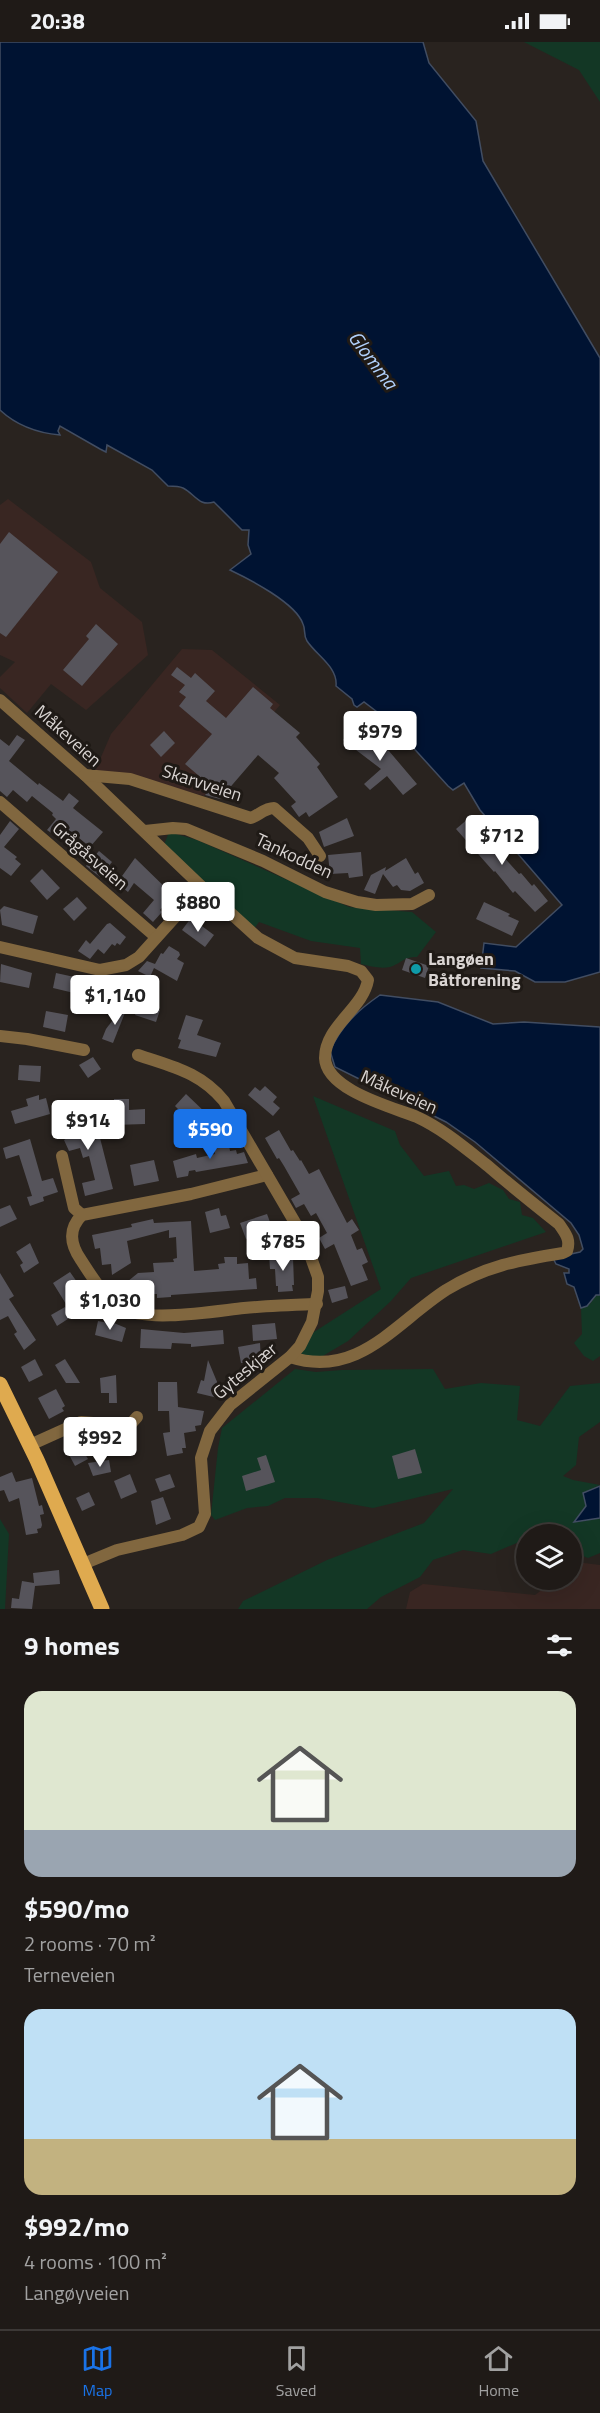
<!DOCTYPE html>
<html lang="en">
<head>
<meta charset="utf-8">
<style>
	body { margin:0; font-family:"Titillium Web",sans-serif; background:#2c2724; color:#f1f3f6; height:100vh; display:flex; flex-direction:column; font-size:22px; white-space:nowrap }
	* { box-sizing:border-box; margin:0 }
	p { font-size:20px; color:#a1a1a1 }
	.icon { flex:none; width:33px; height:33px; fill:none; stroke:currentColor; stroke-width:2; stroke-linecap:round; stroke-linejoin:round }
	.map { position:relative; height:1567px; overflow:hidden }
	.drawer { display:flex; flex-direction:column; background:#1f1a17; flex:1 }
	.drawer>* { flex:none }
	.fabs { position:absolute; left:516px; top:1482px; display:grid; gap:12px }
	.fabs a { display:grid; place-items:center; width:66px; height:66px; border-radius:50%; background:#1f1a17; box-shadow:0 6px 24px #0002,0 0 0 2px #3c3836; font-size:30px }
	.price { position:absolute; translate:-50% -51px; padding:0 14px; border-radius:6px; background:#fff; color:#222; font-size:20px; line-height:39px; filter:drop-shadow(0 2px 3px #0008) }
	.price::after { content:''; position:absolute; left:50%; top:36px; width:18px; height:14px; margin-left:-9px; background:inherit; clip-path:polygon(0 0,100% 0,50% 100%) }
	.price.active { background:#1a73e8; color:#fff }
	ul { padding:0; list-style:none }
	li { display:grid; align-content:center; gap:12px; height:318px; padding:0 24px }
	li span { display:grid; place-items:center; height:186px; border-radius:18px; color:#555 }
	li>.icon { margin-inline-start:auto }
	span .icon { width:108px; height:108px; fill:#fffc; stroke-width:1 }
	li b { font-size:26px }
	h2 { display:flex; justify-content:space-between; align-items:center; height:72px; padding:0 24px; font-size:26px }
	.status { display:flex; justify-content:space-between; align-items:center; height:42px; padding:0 30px; background:#1f1a17; direction:ltr }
	.status svg { height:16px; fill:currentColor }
	.menu { display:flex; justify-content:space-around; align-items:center; height:84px; border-top:2px solid #3c3836; background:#1f1a17; font-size:16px; color:#a1a1a1 }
	.menu a { display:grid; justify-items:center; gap:3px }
	.menu .active { color:#1a73e8 }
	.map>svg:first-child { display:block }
</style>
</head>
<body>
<div class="status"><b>20:38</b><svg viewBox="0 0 49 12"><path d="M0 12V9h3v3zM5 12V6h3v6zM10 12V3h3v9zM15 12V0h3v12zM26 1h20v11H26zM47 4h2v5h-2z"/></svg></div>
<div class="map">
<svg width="600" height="1567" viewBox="0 0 600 1567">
	<rect width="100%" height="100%" fill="#29231f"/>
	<g fill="#392622">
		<polygon points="8,457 91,520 100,546 142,580 148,613 86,668 51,642 27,671 0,646 0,635 15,620 0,613 0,463"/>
		<polygon points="182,607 212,608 280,663 204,754 132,734 95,729 111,692"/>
		<polygon points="576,1520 600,1523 600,1567 406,1567 410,1550 423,1542 535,1553 555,1538 572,1538 572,1524"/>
	</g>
	<g fill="#133725">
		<polygon points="524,0 600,0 600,60 579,28"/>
		<path d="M169 790 197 798 349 865 412 870 436 890 417 915C403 915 402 921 390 925 380 927 370 924 361 922L360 906 311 899 259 880 253 888 164 803Z"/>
		<polygon points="313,1054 395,1089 400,1103 424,1134 449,1129 456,1144 464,1143 474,1147 489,1141 503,1148 509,1157 520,1160 522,1173 533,1176 546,1190 411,1236 391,1259 348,1299 316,1318 302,1315 301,1307 314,1290 381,1247"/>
		<polygon points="596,1253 600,1253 600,1314 593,1319 584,1314 574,1301 582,1292 581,1266 590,1262"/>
		<polygon points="295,1327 316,1330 342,1328 433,1327 445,1347 481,1341 520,1344 517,1378 540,1384 570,1344 600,1341 600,1380 579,1395 576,1423 563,1434 573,1438 600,1443 583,1451 586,1464 575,1479 600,1476 600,1511 588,1516 572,1510 572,1492 526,1492 526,1497 491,1512 463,1508 433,1518 420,1535 381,1555 367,1567 238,1567 243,1559 327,1518 424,1481 453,1447 373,1466 317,1456 285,1456 268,1464 247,1466 215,1478 211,1473 218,1406 222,1386"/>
		<polygon points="0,1477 9,1492 5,1567 0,1567"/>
	</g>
	<g fill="#001332" stroke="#414d62" stroke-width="1.5">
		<path d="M0 0H423L429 21 476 79 483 119 600 316V930L565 940H535L515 929 481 926 484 901 516 905 562 863 480 768 464 741 453 748 448 744 389 679 364 660 357 665 354 663 352 657 336 644C338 625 317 614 307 599 303 593 306 588 303 582 296 561 249 537 230 528L251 512 248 503 249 488H242L214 460C199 465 195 452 183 446 179 444 173 444 168 444L152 428 107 403 106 410 100 407 60 384 58 389 60 393C38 391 16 383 0 368Z"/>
		<path d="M380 953 438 960 493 982 524 980 600 985V1253H596L587 1264 581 1266 574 1245 567 1242 564 1231H569V1227L556 1222 553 1216 580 1210 583 1207 579 1193 571 1181 475 1100 446 1080 335 1025 330 1009C341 984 358 968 380 953Z"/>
		<polygon points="600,1444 600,1476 574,1480 586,1464 583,1451"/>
	</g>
	<g fill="#56545b">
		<polygon points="9,490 58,530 6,595 0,591 0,502"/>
		<polygon points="96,582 118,602 82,644 63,628 89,597 86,594"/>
		<polygon points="177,625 191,636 195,631 215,649 206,659 226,676 253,645 273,662 270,666 300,691 296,695 320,722 317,725 338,755 309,775 306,770 299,775 291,764 296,760 274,736 279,731 258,713 220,757 205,753 212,745 185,722 212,692 179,664 186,655 179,650 185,643 171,633"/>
		<polygon points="353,685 389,709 417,742 403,753 387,734 370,748 364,742 381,727 343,698"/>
		<polygon points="164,689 175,701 161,715 150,703"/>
		<polygon points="17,693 25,698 9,719 38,743 39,741 63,759 69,751 79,759 73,766 103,790 90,805 73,791 66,801 47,788 56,777 52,773 53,771 32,754 27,760 13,748 7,755 0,749 0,697 9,704"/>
		<polygon points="347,776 354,794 324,805 319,790"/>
		<polygon points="469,776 519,832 521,831 532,844 534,842 548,859 535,870 515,849 513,851 495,829 494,830 456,787"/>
		<polygon points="10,779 19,787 4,805 17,815 15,817 21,822 11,834 0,826 0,793"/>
		<polygon points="99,809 112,820 100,835 86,824"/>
		<polygon points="361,810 363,834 349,836 348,831 330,832 328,813"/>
		<polygon points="135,816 173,853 160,868 162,870 153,880 143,871 154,858 134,841 128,850 117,841"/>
		<polygon points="406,816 415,832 418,830 424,841 410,849 401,848 397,843 393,845 383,832 375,852 364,848 371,833 386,825 385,829"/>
		<polygon points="42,827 60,846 47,858 30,839"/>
		<polygon points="77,855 87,866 74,879 63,867"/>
		<polygon points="484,860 510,872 508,874 519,879 512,894 476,877"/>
		<polygon points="4,864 38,874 33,892 2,883 0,868"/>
		<polygon points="191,876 214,893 205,905 182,888"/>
		<polygon points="110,881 126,895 120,903 117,901 115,904 112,902 104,912 98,907 90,917 78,909 86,898 90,902 107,882"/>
		<polygon points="169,904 179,910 180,913 177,917 184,921 177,939 154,926 150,935 138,929 147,919 155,922 161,911 163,912"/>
		<polygon points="406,916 429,924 425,936 402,928"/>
		<polygon points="1,922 32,931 29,946 0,940"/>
		<polygon points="56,931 79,936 78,941 92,944 89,959 87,958 86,961 77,959 77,956 73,955 74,951 53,946"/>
		<polygon points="143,951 155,955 151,965 160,968 156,980 135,973"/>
		<polygon points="125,962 128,963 113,1001 102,997 106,987"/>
		<polygon points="46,969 68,973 65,990 43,985"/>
		<polygon points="186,973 203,978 197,993 221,1001 216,1015 178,1006 181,998 178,997"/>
		<polygon points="93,1015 101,1027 88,1036 79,1023"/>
		<polygon points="19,1023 41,1024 40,1040 18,1038"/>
		<polygon points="265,1044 277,1055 273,1060 280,1066 273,1074 248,1053 255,1045 260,1049"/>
		<polygon points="186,1052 208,1073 200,1082 193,1082 175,1064"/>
		<polygon points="39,1053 39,1058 46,1056 50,1072 15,1082 11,1069 28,1064 26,1057"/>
		<polygon points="114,1057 129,1057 129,1068 145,1067 145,1082 114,1083"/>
		<polygon points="82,1064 83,1074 89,1073 91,1099 100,1096 113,1147 85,1154 82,1141 95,1138 89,1114 83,1116 80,1106 69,1109 64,1098 69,1095 67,1065"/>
		<polygon points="279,1088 291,1109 293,1108 300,1119 301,1118 309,1132 319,1127 347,1181 352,1177 359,1188 351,1193 357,1208 362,1206 368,1220 362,1223 368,1238 351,1244 334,1202 325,1207 319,1196 327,1191 316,1171 311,1174 304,1162 296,1166 291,1157 300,1152 284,1124 279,1116 277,1117 265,1096"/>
		<polygon points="30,1097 42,1139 53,1136 58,1150 43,1155 44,1159 30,1164 27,1155 32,1154 19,1113 6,1117 3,1106"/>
		<polygon points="228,1098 230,1109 236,1108 237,1112 244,1110 248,1121 196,1130 195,1128 189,1129 188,1134 177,1136 173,1119 196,1112 197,1116 215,1112 213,1101"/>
		<polygon points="154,1118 159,1139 134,1144 130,1123"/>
		<polygon points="10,1163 17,1177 0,1185 0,1167"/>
		<polygon points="219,1166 221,1174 226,1173 230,1186 210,1191 205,1170"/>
		<polygon points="267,1172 276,1196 260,1202 257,1193 246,1197 240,1181"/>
		<polygon points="153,1177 154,1181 191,1179 194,1229 219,1227 218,1222 225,1221 224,1215 237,1215 237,1222 248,1221 249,1237 256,1236 257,1247 171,1253 171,1255 157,1256 157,1252 122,1252 122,1244 138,1231 154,1230 153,1221 174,1220 173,1217 177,1216 176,1195 169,1196 169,1188 127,1199 131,1221 112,1233 111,1222 102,1223 100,1206 95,1207 92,1193 132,1185 131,1182"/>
		<polygon points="30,1201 39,1221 24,1231 20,1223 23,1221 16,1210"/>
		<polygon points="280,1212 281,1216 293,1215 294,1243 292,1243 293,1249 278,1250 278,1244 276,1244 275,1227 270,1227 269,1213"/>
		<polygon points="70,1230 77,1240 72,1244 79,1254 66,1262 53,1241"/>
		<polygon points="0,1231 14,1254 9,1257 36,1298 24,1308 14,1292 17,1290 8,1274 0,1278"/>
		<polygon points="345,1244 348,1256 332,1261 328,1248"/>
		<polygon points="65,1265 71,1275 57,1284 51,1273"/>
		<polygon points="98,1279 109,1281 109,1279 126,1286 122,1300 95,1293"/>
		<polygon points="275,1281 277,1297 253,1299 252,1283"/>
		<polygon points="141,1287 184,1291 223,1288 224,1302 191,1305 191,1302 172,1301 171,1307 140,1306"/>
		<polygon points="260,1301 261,1320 241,1321 238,1305"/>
		<polygon points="35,1317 43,1333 29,1340 21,1325"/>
		<polygon points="65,1317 80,1341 66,1341 55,1323"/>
		<polygon points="208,1318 220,1347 218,1356 197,1351 201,1338 204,1339"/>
		<polygon points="116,1333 117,1361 109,1361 109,1351 101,1351 100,1336"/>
		<polygon points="158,1340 177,1340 178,1365 204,1369 201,1383 195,1384 196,1389 184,1391 186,1406 182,1406 183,1411 167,1414 163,1391 170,1390 169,1369 158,1369"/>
		<polygon points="56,1347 65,1364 62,1366 64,1369 49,1377 38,1356"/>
		<polygon points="75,1399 78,1400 88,1417 75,1424 65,1405"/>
		<polygon points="415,1407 422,1431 398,1437 392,1414"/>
		<polygon points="266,1413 275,1440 246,1449 242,1434 261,1428 257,1416"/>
		<polygon points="109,1418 111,1430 93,1434 88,1421"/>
		<polygon points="12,1430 16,1440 32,1436 39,1464 42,1463 44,1472 40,1473 42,1483 41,1486 37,1487 38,1491 26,1493 19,1456 9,1460 4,1448 0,1449 0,1435"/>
		<polygon points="130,1432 137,1450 121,1457 114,1439"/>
		<polygon points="170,1432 175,1445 160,1450 155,1437"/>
		<polygon points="89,1450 95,1463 82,1469 76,1456"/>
		<polygon points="163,1455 171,1477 156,1483 151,1459"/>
		<polygon points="59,1528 60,1542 35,1544 32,1567 11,1566 12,1556 19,1557 22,1539 34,1541 33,1531"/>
	</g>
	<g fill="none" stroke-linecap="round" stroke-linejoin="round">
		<g stroke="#81673f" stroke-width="12">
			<path d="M0 658 85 733 202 845 258 896 295 916 348 924 361 929 368 938C363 967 325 984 325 1016 326 1048 392 1065 417 1075 443 1087 465 1106 488 1124 511 1144 535 1163 559 1182 565 1191 571 1197 567 1209L563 1211C519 1218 485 1224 446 1248 395 1281 358 1337 290 1315"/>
			<path d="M85 733 130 737 251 776C259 773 265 766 274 766L308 796 320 814"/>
			<polyline points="0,760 156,895"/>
			<polyline points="145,789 173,786 186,787 263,819 325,850 357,860 376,863 412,862 429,853"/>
			<polyline points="0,905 100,928 126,923 139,915 202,845"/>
			<polyline points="0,994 27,997 84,1008"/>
			<polyline points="62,1114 74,1166 82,1173"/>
			<path d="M267 1133 191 1152 82 1173C68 1187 70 1202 81 1218 92 1235 104 1255 122 1266 146 1281 215 1269 244 1266 268 1264 293 1263 317 1262"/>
			<polyline points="30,1403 81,1380 129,1384 137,1375"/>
			<path d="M83 1522 117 1508 182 1493 199 1485 205 1472 201 1416 210 1389 230 1363 290 1315 300 1304 312 1280 318 1249V1235L304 1196 224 1059C200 1030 173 1025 138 1013"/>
		</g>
		<polyline stroke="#dfaa4f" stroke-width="15" points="0,1342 37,1418 102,1567"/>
	</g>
	<circle fill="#0f9aa8" stroke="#1f1a16" stroke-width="2" cx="416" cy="927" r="6"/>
	<g text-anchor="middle" stroke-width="6" stroke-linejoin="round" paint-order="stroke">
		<g font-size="18" fill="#d9d4d2" stroke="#1f1a16">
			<text transform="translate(68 694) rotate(42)" y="6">Måkeveien</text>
			<text transform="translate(202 741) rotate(18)" y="6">Skarvveien</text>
			<text transform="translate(90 814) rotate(41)" y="6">Grågåsveien</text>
			<text transform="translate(294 814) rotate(25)" y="6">Tankodden</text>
			<text transform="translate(399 1050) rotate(24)" y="6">Måkeveien</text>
			<text transform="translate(245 1329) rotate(-40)" y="6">Gyteskjær</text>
		</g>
		<g font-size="18" font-weight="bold" fill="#d9d4d2" stroke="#1f1a16" text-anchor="start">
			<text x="428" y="923">Langøen<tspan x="428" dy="21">Båtforening</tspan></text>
		</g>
		<g font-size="20" font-style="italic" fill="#b1d1fc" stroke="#1f1a16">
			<text transform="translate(373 318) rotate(53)" y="7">Glomma</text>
		</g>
	</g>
</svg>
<div class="fabs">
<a><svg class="icon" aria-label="layers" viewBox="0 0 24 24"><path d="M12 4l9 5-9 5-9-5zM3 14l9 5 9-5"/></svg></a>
</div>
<b class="price" style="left:380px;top:720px">$979</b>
<b class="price" style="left:502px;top:824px">$712</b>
<b class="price" style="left:198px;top:891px">$880</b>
<b class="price" style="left:115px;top:984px">$1,140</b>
<b class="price" style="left:88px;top:1109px">$914</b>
<b class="price active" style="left:210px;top:1118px">$590</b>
<b class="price" style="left:283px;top:1230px">$785</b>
<b class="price" style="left:110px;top:1289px">$1,030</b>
<b class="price" style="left:100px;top:1426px">$992</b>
</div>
<section class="drawer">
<h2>9 homes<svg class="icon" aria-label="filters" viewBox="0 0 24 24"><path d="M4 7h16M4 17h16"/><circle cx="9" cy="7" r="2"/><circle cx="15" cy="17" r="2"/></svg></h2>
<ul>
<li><span style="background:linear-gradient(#dfe7d0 75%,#9aa5b1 0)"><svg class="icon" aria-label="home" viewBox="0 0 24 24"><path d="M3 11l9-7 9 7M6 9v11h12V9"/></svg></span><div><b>$590/mo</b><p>2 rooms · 70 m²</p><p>Terneveien</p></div></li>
<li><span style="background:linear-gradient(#bfe0f5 70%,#c2b280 0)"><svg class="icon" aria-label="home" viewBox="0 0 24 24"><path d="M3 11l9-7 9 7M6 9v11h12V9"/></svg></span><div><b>$992/mo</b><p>4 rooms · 100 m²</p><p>Langøyveien</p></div></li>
</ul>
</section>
<nav class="menu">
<a class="active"><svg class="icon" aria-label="map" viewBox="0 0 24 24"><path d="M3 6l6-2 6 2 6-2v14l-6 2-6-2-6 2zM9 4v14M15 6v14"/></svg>Map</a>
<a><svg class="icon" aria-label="saved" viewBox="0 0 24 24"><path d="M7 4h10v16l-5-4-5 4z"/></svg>Saved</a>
<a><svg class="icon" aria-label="home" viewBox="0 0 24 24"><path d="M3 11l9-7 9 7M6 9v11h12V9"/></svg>Home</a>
</nav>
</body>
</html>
